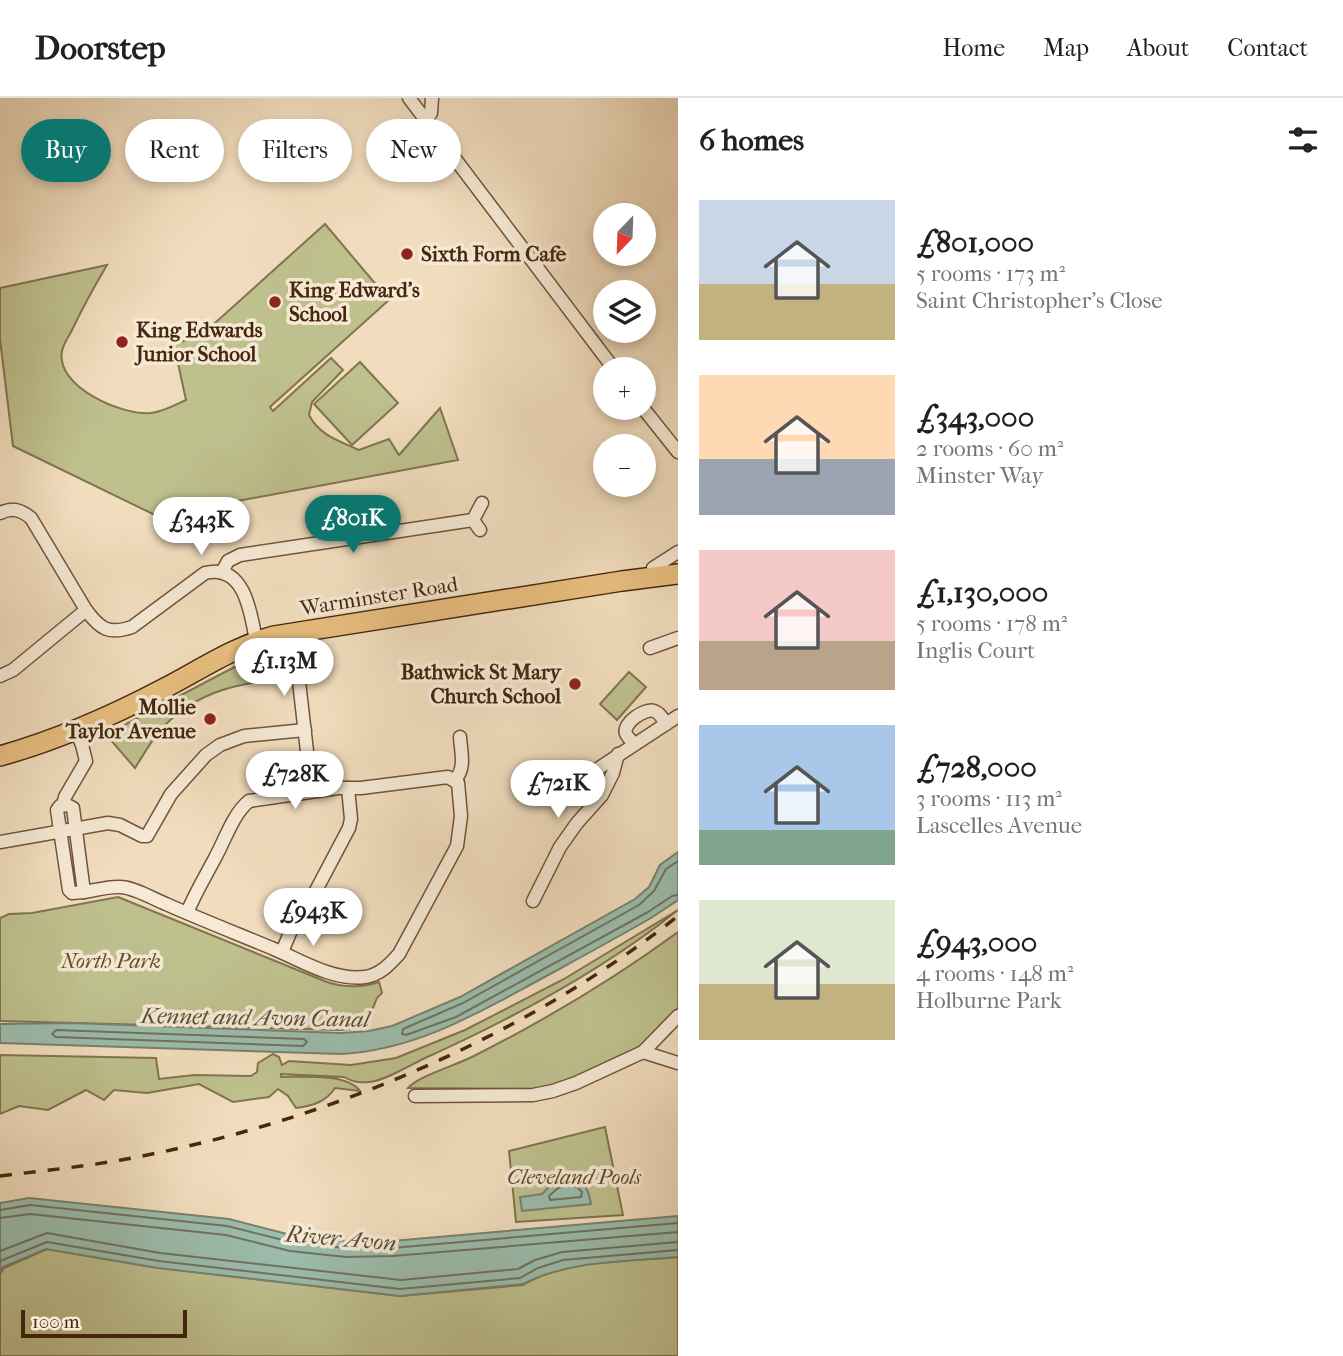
<!DOCTYPE html>
<html lang="en">
<head>
<meta charset="utf-8">
<style>
	body { margin:0; font-family:"IM FELL French Canon",serif; background:#f6f6f6; color:#202124; height:100vh; display:flex; flex-direction:column; font-size:26px; white-space:nowrap }
	* { box-sizing:border-box; margin:0 }
	p { font-size:23px; color:#757577 }
	.icon { flex:none; width:38px; height:38px; fill:none; stroke:currentColor; stroke-width:2; stroke-linecap:round; stroke-linejoin:round }
	.map { position:relative; flex:1; overflow:hidden }
	.side { display:flex; flex-direction:column; background:#fff; width:665px }
	.side>* { flex:none }
	.hud { position:absolute; left:21px; top:21px; width:551px; height:63px; display:flex; gap:14px }
	.needle { width:46px; rotate:203deg }
	.buttons { position:absolute; left:593px; top:105px; display:grid; gap:14px }
	.buttons a { display:grid; place-items:center; width:63px; height:63px; border-radius:50%; background:#fff; box-shadow:0 4px 10px #0003; font-size:35px }
	.scale { position:absolute; left:21px; bottom:18px; width:166px; box-sizing:border-box; padding-left:7px; border:4px solid #45270e; border-top:0; font-size:19px; line-height:24px; white-space:nowrap; color:#45270e; -webkit-text-stroke:5px #f6e9d5; paint-order:stroke }
	.price { position:absolute; translate:-50% -60px; padding:0 16px; border-radius:24px; background:#fff; color:#222; font-size:23px; line-height:46px; filter:drop-shadow(0 2px 4px #0008) }
	.price::after { content:''; position:absolute; left:50%; top:42px; width:21px; height:16px; margin-left:-10px; background:inherit; clip-path:polygon(0 0,100% 0,50% 100%) }
	.price.active { background:#0f766e; color:#fff }
	ul { padding:0; list-style:none }
	li { display:flex; align-items:center; gap:21px; height:175px; padding:0 21px }
	li span { display:grid; place-items:center; flex:none; width:196px; height:140px; border-radius:0px; color:#555 }
	li>.icon { margin-inline-start:auto }
	span .icon { width:84px; height:84px; fill:#fffc; stroke-width:1 }
	li b { font-size:30px }
	h2 { display:flex; justify-content:space-between; align-items:center; height:84px; padding:0 21px; font-size:30px }
	.tag { padding:0 24px; border-radius:32px; background:#fff; box-shadow:0 4px 10px #0003; font-size:24px; line-height:63px }
	.tag.active { background:#0f766e; color:#fff }
	header { display:flex; align-items:center; gap:42px; box-sizing:border-box; height:98px; padding:0 35px; background:#fff; border-bottom:2px solid #e0e0e0 }
	header strong { font-size:33px }
	nav { display:flex; gap:38px; margin-inline-start:auto; font-size:24px }
	main { display:flex; flex:1; min-height:0 }
	.map>svg:first-child { display:block }
</style>
</head>
<body>
<header>
<strong>Doorstep</strong>
<nav><a>Home</a><a>Map</a><a>About</a><a>Contact</a></nav>
</header>
<main>
<div class="map">
<svg width="678" height="1258" viewBox="0 0 678 1258">
	<rect width="100%" height="100%" fill="#f1ddbe"/>
	<filter id="stains"><feTurbulence type="fractalNoise" baseFrequency=".00286" numOctaves="4"/><feColorMatrix values="0 0 0 0 .2 0 0 0 0 .09 0 0 0 0 .02 0 0 0 .5 -.17"/></filter>
	<radialGradient id="worn" r=".72"><stop offset=".6" stop-color="#630" stop-opacity="0"/><stop offset="1" stop-color="#630" stop-opacity=".3"/></radialGradient>
	<g fill="#bec08e" stroke="#82744e" stroke-width="2">
		<path d="M325 126 389 202 270 309 273 313 331 260 343 272 312 304 309 317C319 337 339 343 359 352L389 341 399 357 440 310 458 362 157 418 13 348 0 241V190L107 167C94 189 82 211 71 234 68 239 63 247 62 253 55 289 123 318 151 315 163 314 175 307 186 302L174 247 205 234Z"/>
		<polygon points="360,264 398,305 352,347 314,306"/>
		<path d="M291 553 293 564 288 580C239 586 200 591 163 629 152 641 144 656 135 670L108 639 126 626 242 565Z"/>
		<polygon points="629,574 646,589 617,622 600,606"/>
		<path d="M118 799 327 884C345 890 361 890 379 884L382 895 377 900 365 930 340 932 0 923V820L9 816 32 815Z"/>
		<path d="M678 812C602 873 512 921 423 961 409 968 384 983 369 984 359 985 353 984 344 979L281 976V979C302 979 348 975 360 993L335 990C326 1004 312 1008 296 1010L288 998 278 991 269 999 233 1004 199 986 147 995 114 992 104 1002 86 992 48 1012 19 1008 0 1016V957L156 960 159 981 194 977 251 978 257 974 258 965 273 956 279 959 282 967 289 963 351 967 396 960 465 932 564 881Z"/>
		<path d="M678 834V910L641 950 585 976 544 991 408 990C418 978 457 967 474 958 545 922 614 881 678 834Z"/>
		<polygon points="605,1029 623,1117 516,1124 509,1053"/>
		<path d="M47 1151 152 1169 400 1198 523 1187C568 1160 627 1164 678 1159V1258H0V1176L4 1170Z"/>
	</g>
	<g fill="#9bbdad" stroke="#79816d" stroke-width="2">
		<path d="M678 754V802L651 820C611 843 570 865 530 887 469 920 412 952 341 956L0 945V926L71 925 341 935 369 933 392 928 460 899 635 801 649 789 660 767Z"/>
		<path d="M564 1079C583 1081 588 1088 591 1106L522 1113 520 1099 542 1096 555 1083Z"/>
		<path d="M29 1100 229 1121 291 1137 346 1143H392L678 1118V1159C626 1164 570 1162 523 1186L400 1198 158 1170 46 1151 3 1169 0 1173V1105Z"/>
	</g>
	<g fill="none" stroke-linecap="round" stroke-linejoin="round">
		<g stroke="#70725e" stroke-width="2">
			<polyline points="678,763 666,771 654,793 639,807 463,905 403,931 402,936 406,937 456,919 648,814 672,798 678,797"/>
			<polygon points="56,932 304,941 307,944 303,948 56,939 52,936"/>
			<polygon points="566,1087 577,1089 582,1094 581,1099 550,1102 549,1098 558,1090"/>
			<polyline points="0,1112 30,1107 227,1128 291,1144 346,1150 392,1150 678,1125"/>
			<polyline points="0,1120 30,1116 226,1137 290,1153 346,1159 393,1158 678,1134"/>
			<polyline points="0,1153 47,1135 160,1155 401,1182 518,1171 535,1162 562,1154 678,1144"/>
			<polyline points="0,1163 47,1144 159,1163 400,1191 520,1180 538,1170 563,1162 678,1152"/>
		</g>
		<defs>
			<g id="minor">
				<polyline points="409,0 614,271"/>
				<polyline points="426,22 431,15 432,0"/>
				<polyline points="643,310 678,354"/>
				<path d="M0 415C13 409 21 412 31 420L86 512C100 531 109 537 132 529L205 475C245 465 251 516 256 543"/>
				<polyline points="480,432 473,422 482,405"/>
				<polyline points="653,470 678,454"/>
				<polyline points="222,474 228,463 240,457 473,422"/>
				<polyline points="298,533 301,553 298,575 308,662"/>
				<polyline points="650,550 678,540"/>
				<polyline points="0,578 13,572 86,512"/>
				<path d="M633 645C633 645 626 637 626 636 622 625 645 610 654 613 660 615 663 621 666 626"/>
				<polyline points="599,670 678,618"/>
				<path d="M455 682C466 670 461 655 460 639"/>
				<polyline points="63,707 65,699 86,663 82,647 76,633"/>
				<polygon points="67,707 73,710 84,794 72,795 69,792 57,712 60,708"/>
				<polyline points="0,744 108,725 120,727 142,738 147,738 171,696 206,657 220,647 244,638 305,632"/>
				<path d="M84 794C96 792 110 788 121 789 136 790 153 801 166 806 202 822 238 836 274 851 302 863 334 883 365 879 380 877 390 866 399 856L457 748 461 718 458 685 448 679 361 690H338L249 703C233 716 225 742 215 760 205 779 195 795 187 815"/>
				<polyline points="533,803 560,749 577,725 602,697 613,675 618,656"/>
				<polyline points="282,854 292,830 302,819 349,730 351,721 348,690"/>
				<polyline points="643,954 678,965"/>
				<polyline points="415,998 533,997 553,993 576,985 643,954 678,918"/>
			</g>
			<path id="highway" d="M0 658C57 642 110 619 163 591 200 572 233 549 274 538L622 483 678 476"/>
		</defs>
		<use href="#minor" stroke="#70543a" stroke-width="15"/>
		<use href="#highway" stroke="#45270e" stroke-width="22"/>
		<use href="#minor" stroke="#f6e9d5" stroke-width="12"/>
		<use href="#highway" stroke="#e8be7f" stroke-width="19"/>
		<path stroke="#45270e" stroke-width="3.5" stroke-dasharray="12 12" stroke-linecap="butt" d="M0 1078C40 1073 81 1069 121 1062 317 1027 521 942 678 818"/>
	</g>
	<g fill="#8f2418" stroke="#f6e9d5" stroke-width="2.5">
		<circle cx="407" cy="156" r="7"/>
		<circle cx="275" cy="204" r="7"/>
		<circle cx="122" cy="244" r="7"/>
		<circle cx="575" cy="586" r="7"/>
		<circle cx="210" cy="621" r="7"/>
	</g>
	<g text-anchor="middle" stroke-width="7" stroke-linejoin="round" paint-order="stroke">
		<g font-size="21" font-weight="bold" fill="#45270e" stroke="#f6e9d5" text-anchor="start">
			<text x="421" y="163">Sixth Form Cafe</text>
			<text x="289" y="199">King Edward's<tspan x="289" dy="24">School</tspan></text>
			<text x="136" y="239">King Edwards<tspan x="136" dy="24">Junior School</tspan></text>
			<text x="561" y="581" text-anchor="end">Bathwick St Mary<tspan x="561" dy="24">Church School</tspan></text>
			<text x="196" y="616" text-anchor="end">Mollie<tspan x="196" dy="24">Taylor Avenue</tspan></text>
		</g>
		<g font-size="21" fill="#45270e" stroke="#f6e9d5">
			<text transform="translate(379 498) rotate(-9)" y="7">Warminster Road</text>
		</g>
		<g font-size="21" font-style="italic" fill="#634d2e" stroke="#f6e9d5">
			<text x="111" y="870">North Park</text>
			<text x="574" y="1086">Cleveland Pools</text>
		</g>
		<g font-size="23" font-style="italic" fill="#5a4c36" stroke="#f6e9d5">
			<text transform="translate(255 919) rotate(1)" y="8">Kennet and Avon Canal</text>
			<text transform="translate(341 1140) rotate(5)" y="8">River Avon</text>
		</g>
	</g>
	<rect width="100%" height="100%" filter="url(#stains)"/>
	<rect width="100%" height="100%" fill="url(#worn)"/>
</svg>
<div class="buttons">
<a><svg class="needle" viewBox="-14 -14 28 28"><path d="M0-13l5 13h-10z" fill="#e53935"/><path d="M0 13l5-13h-10z" fill="#757577"/></svg></a>
<a><svg class="icon" aria-label="layers" viewBox="0 0 24 24"><path d="M12 4l9 5-9 5-9-5zM3 14l9 5 9-5"/></svg></a>
<a>+</a>
<a>−</a>
</div>
<div class="scale">100 m</div>
<b class="price active" style="left:353px;top:457px">£801K</b>
<b class="price" style="left:201px;top:459px">£343K</b>
<b class="price" style="left:284px;top:600px">£1.13M</b>
<b class="price" style="left:295px;top:713px">£728K</b>
<b class="price" style="left:558px;top:722px">£721K</b>
<b class="price" style="left:313px;top:850px">£943K</b>
<div class="hud">
<a class="tag active">Buy</a>
<a class="tag">Rent</a>
<a class="tag">Filters</a>
<a class="tag">New</a>
</div>
</div>
<section class="side">
<h2>6 homes<svg class="icon" aria-label="filters" viewBox="0 0 24 24"><path d="M4 7h16M4 17h16"/><circle cx="9" cy="7" r="2"/><circle cx="15" cy="17" r="2"/></svg></h2>
<ul>
<li><span style="background:linear-gradient(#c9d6e8 60%,#c2b280 0)"><svg class="icon" aria-label="home" viewBox="0 0 24 24"><path d="M3 11l9-7 9 7M6 9v11h12V9"/></svg></span><div><b>£801,000</b><p>5 rooms · 173 m²</p><p>Saint Christopher's Close</p></div></li>
<li><span style="background:linear-gradient(#ffd9b3 60%,#9aa5b1 0)"><svg class="icon" aria-label="home" viewBox="0 0 24 24"><path d="M3 11l9-7 9 7M6 9v11h12V9"/></svg></span><div><b>£343,000</b><p>2 rooms · 60 m²</p><p>Minster Way</p></div></li>
<li><span style="background:linear-gradient(#f6c9c9 65%,#b9a48a 0)"><svg class="icon" aria-label="home" viewBox="0 0 24 24"><path d="M3 11l9-7 9 7M6 9v11h12V9"/></svg></span><div><b>£1,130,000</b><p>5 rooms · 178 m²</p><p>Inglis Court</p></div></li>
<li><span style="background:linear-gradient(#a9c7e8 75%,#7fa58c 0)"><svg class="icon" aria-label="home" viewBox="0 0 24 24"><path d="M3 11l9-7 9 7M6 9v11h12V9"/></svg></span><div><b>£728,000</b><p>3 rooms · 113 m²</p><p>Lascelles Avenue</p></div></li>
<li><span style="background:linear-gradient(#dfe7d0 60%,#c2b280 0)"><svg class="icon" aria-label="home" viewBox="0 0 24 24"><path d="M3 11l9-7 9 7M6 9v11h12V9"/></svg></span><div><b>£943,000</b><p>4 rooms · 148 m²</p><p>Holburne Park</p></div></li>
</ul>
</section>
</main>
</body>
</html>
